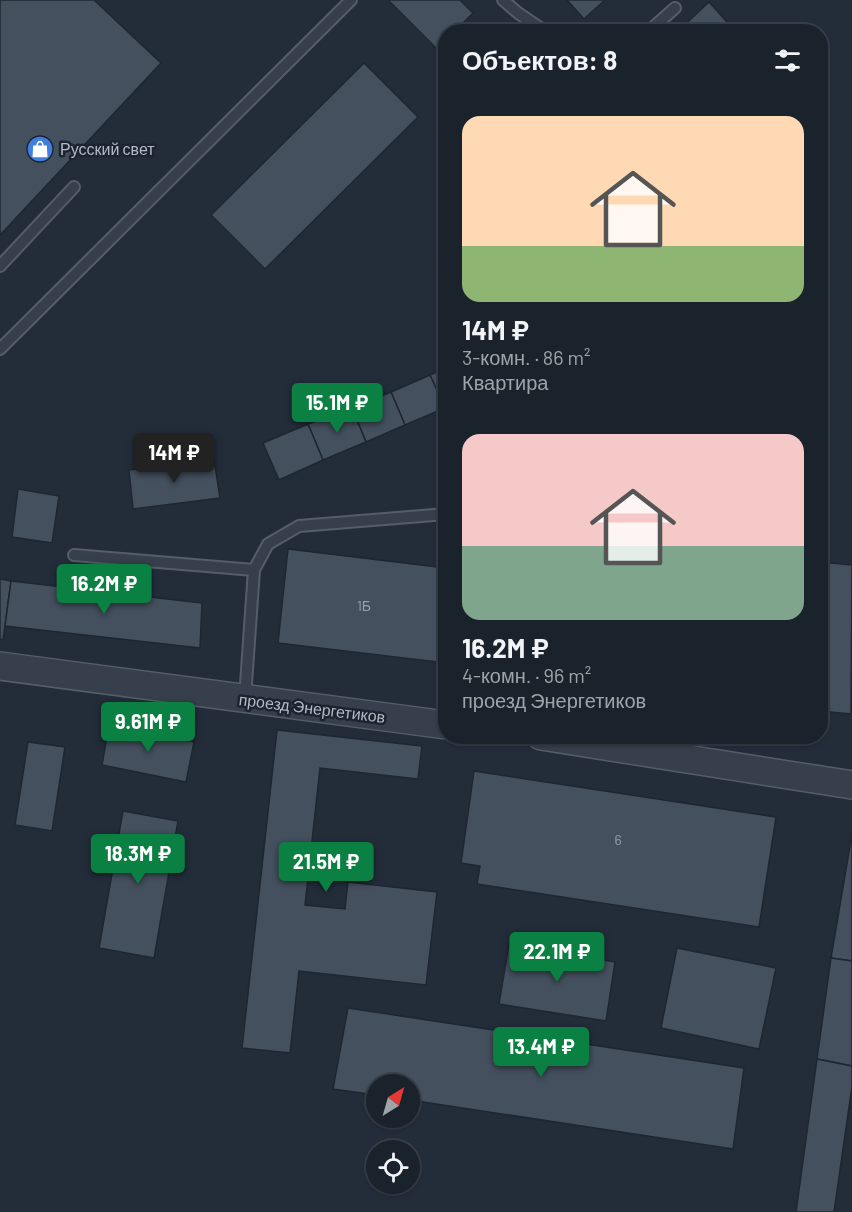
<!DOCTYPE html>
<html lang="ru">
<head>
<meta charset="utf-8">
<style>
	body { margin:0; font-family:Barlow,sans-serif; background:#272f38; color:#f1f3f6; height:100vh; display:flex; flex-direction:column; font-size:22px; white-space:nowrap }
	* { box-sizing:border-box; margin:0 }
	p { font-size:20px; color:#9fa4a9 }
	.icon { flex:none; width:33px; height:33px; fill:none; stroke:currentColor; stroke-width:2; stroke-linecap:round; stroke-linejoin:round }
	.map { position:relative; flex:1; overflow:hidden }
	.panel { position:absolute; left:438px; top:24px; width:390px; height:720px; display:flex; flex-direction:column; background:#1a222c; border-radius:24px; box-shadow:0 2px 4px #0004,0 0 0 2px #383f48 }
	.panel>* { flex:none }
	.needle { width:39px; rotate:37deg }
	.buttons { position:absolute; left:366px; top:1074px; display:grid; gap:12px }
	.buttons a { display:grid; place-items:center; width:54px; height:54px; border-radius:50%; background:#1a222c; box-shadow:0 2px 4px #0004,0 0 0 2px #383f48; font-size:30px }
	.price { position:absolute; translate:-50% -51px; padding:0 14px; border-radius:6px; background:#0b8043; color:#fff; font-size:20px; line-height:39px; filter:drop-shadow(0 2px 3px #0008) }
	.price::after { content:''; position:absolute; left:50%; top:36px; width:18px; height:14px; margin-left:-9px; background:inherit; clip-path:polygon(0 0,100% 0,50% 100%) }
	.price.current { background:#222; color:#fff }
	ul { padding:0; list-style:none }
	li { display:grid; align-content:center; gap:12px; height:318px; padding:0 24px }
	li span { display:grid; place-items:center; height:186px; border-radius:18px; color:#555 }
	li>.icon { margin-inline-start:auto }
	span .icon { width:108px; height:108px; fill:#fffc; stroke-width:1 }
	li b { font-size:26px }
	h2 { display:flex; justify-content:space-between; align-items:center; height:72px; padding:0 24px; font-size:26px }
	.map>svg:first-child { display:block }
</style>
</head>
<body>
<div class="map">
<svg width="852" height="1212" viewBox="0 0 852 1212">
	<rect width="100%" height="100%" fill="#232d3a"/>
	<g fill="#44505e" stroke="#1e2631" stroke-width="1.5">
		<polygon points="0,0 94,0 161,63 0,235"/>
		<polygon points="388,0 460,0 473,13 454,32 446,32 446,40 437,49"/>
		<polygon points="567,0 605,0 584,19"/>
		<polygon points="709,2 736,32 677,32"/>
		<polygon points="364,63 418,117 265,269 211,215"/>
		<polygon points="446,368 446,409 430,375"/>
		<polygon points="430,375 445,408 405,425 391,392"/>
		<polygon points="391,392 405,425 366,442 352,408"/>
		<polygon points="352,408 366,442 323,460 308,424"/>
		<polygon points="308,424 323,460 279,480 263,443"/>
		<polygon points="214,460 220,498 133,509 129,470"/>
		<polygon points="18,489 59,496 52,543 12,537"/>
		<polygon points="288,549 446,568 446,663 278,643"/>
		<polygon points="820,562 852,565 851,714 820,711"/>
		<polygon points="0,579 11,581 3,640 0,639"/>
		<polygon points="11,581 202,603 200,648 5,626"/>
		<polygon points="109,725 194,742 186,782 102,765"/>
		<polygon points="277,730 422,746 418,779 320,768 305,905 345,909 348,882 437,892 426,985 299,971 290,1053 242,1048"/>
		<polygon points="28,742 65,747 52,831 15,825"/>
		<polygon points="474,771 776,817 759,927 477,884 480,866 461,863"/>
		<polygon points="123,811 178,821 154,958 99,948"/>
		<polygon points="852,834 852,961 831,958"/>
		<polygon points="509,944 615,962 606,1021 499,1004"/>
		<polygon points="677,948 776,968 759,1049 661,1028"/>
		<polygon points="831,958 852,961 852,1066 817,1059"/>
		<polygon points="348,1008 744,1068 733,1149 410,1100 410,1084 376,1084 376,1095 333,1089"/>
		<polygon points="817,1059 852,1066 852,1086 834,1212 796,1212"/>
	</g>
	<g fill="none" stroke-linecap="round" stroke-linejoin="round">
		<defs>
			<g id="service">
				<polyline points="503,0 518,13 546,32"/>
				<polyline points="648,32 675,8"/>
				<polyline points="0,266 74,187"/>
				<polyline points="0,349 351,0"/>
				<polyline points="74,555 254,570"/>
				<polyline points="245,698 254,570 268,544 299,526 446,514"/>
			</g>
			<g id="tertiary">
				<polyline points="0,666 446,725"/>
				<polyline points="541,736 852,785"/>
			</g>
		</defs>
		<use href="#service" stroke="#555d68" stroke-width="14"/>
		<use href="#tertiary" stroke="#555d68" stroke-width="30"/>
		<use href="#service" stroke="#363f4b" stroke-width="10"/>
		<use href="#tertiary" stroke="#363f4b" stroke-width="27"/>
	</g>
	<defs>
		<symbol id="shop-disc" viewBox="-11 -11 22 22"><circle r="9.5" fill="#3f7fe0" stroke="#1c242f"/><path d="M-5-2.5h2.3a2.7 3.5 0 0 1 5.4 0H5L5.5 6h-11ZM-1.5-2.5h3a1.5 2.3 0 0 0-3 0Z" fill="#fff"/></symbol>
	</defs>
	<g fill-rule="evenodd">
		<use href="#shop-disc" x="25" y="134" width="30" height="30"/>
	</g>
	<g text-anchor="middle" stroke-width="5" stroke-linejoin="round" paint-order="stroke">
		<g font-size="14" fill="#96a0ac">
			<text x="364" y="611">1Б</text>
			<text x="618" y="845">6</text>
		</g>
		<g font-size="16" fill="#b2bac6" stroke="#1c242f" text-anchor="start">
			<text x="60" y="155">Русский свет</text>
		</g>
		<g font-size="16" fill="#b2bac6" stroke="#1c242f">
			<text transform="translate(312 708) rotate(7)" y="6">проезд Энергетиков</text>
		</g>
	</g>
</svg>
<div class="buttons">
<a><svg class="needle" viewBox="-14 -14 28 28"><path d="M0-13l5 13h-10z" fill="#e53935"/><path d="M0 13l5-13h-10z" fill="#9fa4a9"/></svg></a>
<a><svg class="icon" aria-label="locate" viewBox="0 0 24 24"><circle cx="12" cy="12" r="6"/><path d="M12 2v4M12 18v4M2 12h4M18 12h4"/></svg></a>
</div>
<b class="price" style="left:337px;top:434px">15.1M ₽</b>
<b class="price current" style="left:174px;top:484px">14M ₽</b>
<b class="price" style="left:104px;top:615px">16.2M ₽</b>
<b class="price" style="left:148px;top:753px">9.61M ₽</b>
<b class="price" style="left:138px;top:885px">18.3M ₽</b>
<b class="price" style="left:326px;top:893px">21.5M ₽</b>
<b class="price" style="left:557px;top:983px">22.1M ₽</b>
<b class="price" style="left:541px;top:1078px">13.4M ₽</b>
<section class="panel">
<h2>Объектов: 8<svg class="icon" aria-label="filters" viewBox="0 0 24 24"><path d="M4 7h16M4 17h16"/><circle cx="9" cy="7" r="2"/><circle cx="15" cy="17" r="2"/></svg></h2>
<ul>
<li><span style="background:linear-gradient(#ffd9b3 70%,#8fb573 0)"><svg class="icon" aria-label="home" viewBox="0 0 24 24"><path d="M3 11l9-7 9 7M6 9v11h12V9"/></svg></span><div><b>14M ₽</b><p>3-комн. · 86 m²</p><p>Квартира</p></div></li>
<li><span style="background:linear-gradient(#f6c9c9 60%,#7fa58c 0)"><svg class="icon" aria-label="home" viewBox="0 0 24 24"><path d="M3 11l9-7 9 7M6 9v11h12V9"/></svg></span><div><b>16.2M ₽</b><p>4-комн. · 96 m²</p><p>проезд Энергетиков</p></div></li>
</ul>
</section>
</div>
</body>
</html>
